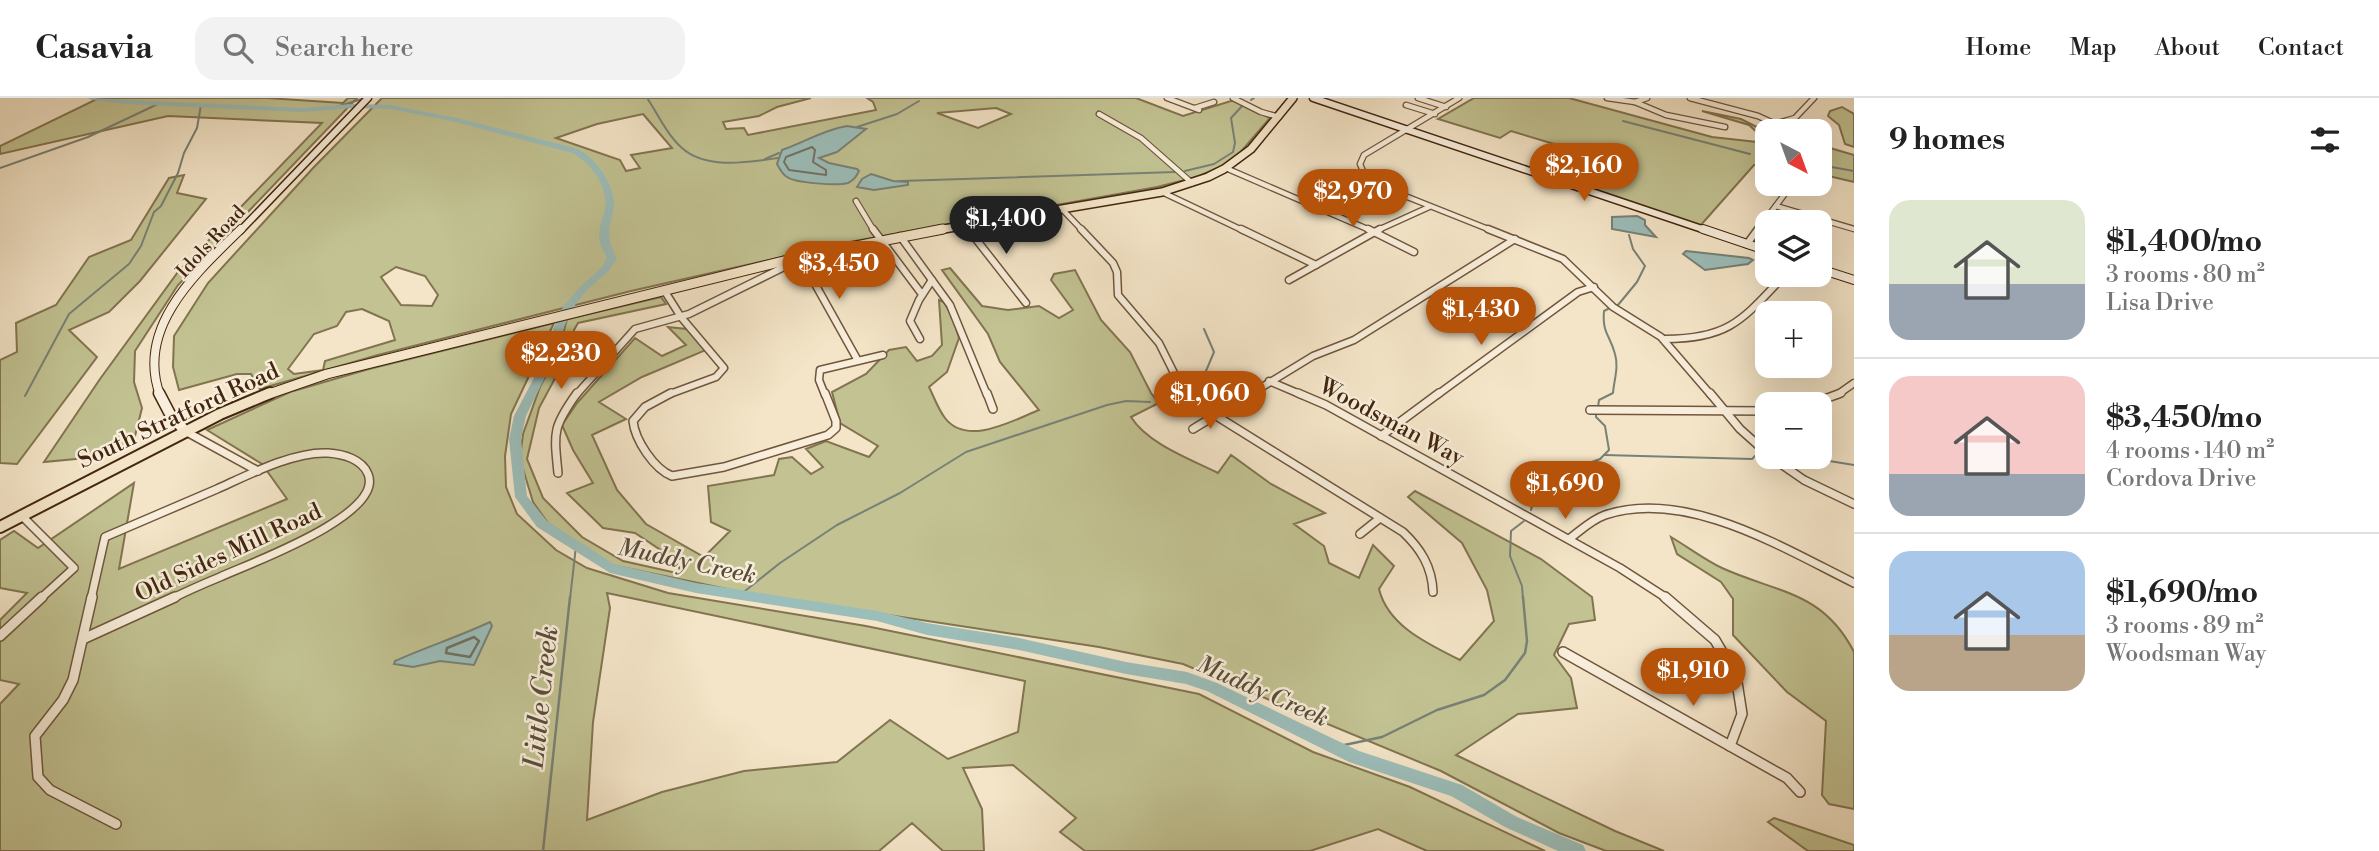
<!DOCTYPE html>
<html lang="en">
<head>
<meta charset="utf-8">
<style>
	body { margin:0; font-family:"Libre Bodoni",serif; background:#f2f2f2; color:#222; height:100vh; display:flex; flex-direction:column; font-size:26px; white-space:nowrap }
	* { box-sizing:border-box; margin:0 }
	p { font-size:23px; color:#767676 }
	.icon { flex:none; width:38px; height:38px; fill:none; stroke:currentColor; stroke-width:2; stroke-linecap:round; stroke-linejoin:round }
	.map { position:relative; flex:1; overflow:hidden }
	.details { display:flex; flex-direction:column; background:#fff; width:525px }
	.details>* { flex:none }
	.needle { width:46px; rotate:139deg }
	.fabs { position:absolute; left:1755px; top:21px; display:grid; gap:14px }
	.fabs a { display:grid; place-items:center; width:77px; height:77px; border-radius:14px; background:#fff; box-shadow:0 7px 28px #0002; font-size:35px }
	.price { position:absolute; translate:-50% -60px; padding:0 16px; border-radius:24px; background:#b45309; color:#fff; font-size:23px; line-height:46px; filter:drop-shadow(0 2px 4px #0008) }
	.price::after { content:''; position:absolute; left:50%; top:42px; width:21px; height:16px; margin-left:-10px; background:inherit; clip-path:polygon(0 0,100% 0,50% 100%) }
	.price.selected { background:#222; color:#fff }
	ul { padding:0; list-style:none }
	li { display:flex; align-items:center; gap:21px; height:175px; padding:0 35px }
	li+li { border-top:2px solid #e0e0e0 }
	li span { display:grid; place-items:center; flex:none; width:196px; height:140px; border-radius:21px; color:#555 }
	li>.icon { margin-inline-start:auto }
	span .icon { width:84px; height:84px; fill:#fffc; stroke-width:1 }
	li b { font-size:30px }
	h2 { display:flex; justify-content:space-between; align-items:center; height:84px; padding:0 35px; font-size:30px }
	header { display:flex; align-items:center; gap:42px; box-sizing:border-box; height:98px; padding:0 35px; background:#fff; border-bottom:2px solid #e0e0e0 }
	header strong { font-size:33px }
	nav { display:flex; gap:38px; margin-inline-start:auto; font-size:24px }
	.search { width:490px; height:63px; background:#f2f2f2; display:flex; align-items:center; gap:18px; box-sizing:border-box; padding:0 24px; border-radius:21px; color:#767676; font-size:26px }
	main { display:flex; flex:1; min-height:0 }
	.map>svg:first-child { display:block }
</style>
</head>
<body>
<header>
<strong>Casavia</strong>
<div class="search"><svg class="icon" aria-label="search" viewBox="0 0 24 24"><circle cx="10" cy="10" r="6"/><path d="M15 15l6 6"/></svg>Search here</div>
<nav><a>Home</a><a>Map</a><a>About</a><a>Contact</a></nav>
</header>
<main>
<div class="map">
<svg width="1854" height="753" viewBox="0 0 1854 753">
	<rect width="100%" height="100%" fill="#f4e5c8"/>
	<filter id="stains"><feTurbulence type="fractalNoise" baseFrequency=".00286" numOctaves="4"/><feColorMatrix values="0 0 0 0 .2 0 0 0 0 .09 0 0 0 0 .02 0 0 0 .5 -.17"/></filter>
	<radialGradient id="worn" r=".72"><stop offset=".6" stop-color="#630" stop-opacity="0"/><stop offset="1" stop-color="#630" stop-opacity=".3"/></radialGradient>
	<g fill="#c2c292" stroke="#827450" stroke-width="2" fill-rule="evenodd">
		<polygon points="99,0 267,0 343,5 348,0 357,0 178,187 135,253 134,284 142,310 134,342 97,359 44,364 100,281 178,174 322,25 168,18 0,56 0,48"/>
		<path d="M382 0H811L777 9 759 18 723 24 726 31 744 30 748 37 876 12 873 4 867 0H1136L1183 18 1234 2 1270 20 1233 63 1197 79 1157 89 844 145 631 193 378 257 260 291 251 276H237L179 292 173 269 174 238 208 185 314 69ZM996 10 1011 16 978 30 937 15ZM643 16 672 50 631 57 640 70 626 73 620 62 556 40 597 26ZM396 169 425 178 438 197 432 208 401 207 381 179ZM362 211 389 223 395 242 325 263 323 272 294 276 288 271 314 236 337 228 346 214Z"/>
		<polygon points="1474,0 1569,0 1712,39 1757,44 1761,38 1749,27 1702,13 1741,21 1767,34 1767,67 1754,67 1700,128 1555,79 1574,70 1544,54 1554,46 1511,33 1500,40 1438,21"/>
		<polygon points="1842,9 1854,16 1854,49 1845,46 1839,27 1828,18 1830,13"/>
		<polygon points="1820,47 1854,57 1854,84 1820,76"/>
		<polygon points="184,77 177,95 206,101 140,183 109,214 69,232 97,259 17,366 0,365 0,262 17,254 16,225 56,207 89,159 131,142 169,80"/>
		<path d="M950 170 982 208 1008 212 1039 208 1059 220 1073 212 1051 182 1054 176 1075 172 1101 222 1130 254 1151 295 1159 305 1131 319C1148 346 1190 361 1218 375L1231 357 1271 386 1325 415 1294 426 1324 448 1329 465 1359 480 1373 447 1394 468 1379 491C1388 528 1428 546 1460 562L1494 523 1487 492 1462 445 1408 399 1415 393 1541 461 1592 499 1595 522 1569 526 1554 557 1571 580 1577 610 1518 616 1456 657 1615 733 1664 753H1606L1559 735 1441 673 1183 566 1099 549 751 496 607 466 548 425 533 404 520 361 523 336 540 289 559 252 567 221 661 199 666 206 578 225 574 232 573 247 539 310 527 361 543 400 582 439 623 463 681 476 677 463 635 435 603 430 567 395 593 385 573 352 562 327 577 305 635 240 662 258 686 247 668 229 687 231 706 252 642 279 599 304 626 321 592 337 617 392 646 426 704 459 730 433 711 424 708 388 774 377 779 361 792 359 811 376 823 369 806 351 826 343 869 359 878 348 840 325 832 294 866 276 889 252 906 249 917 263 932 258 942 247 939 202 944 204 952 218 959 240 947 274 929 289C934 299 938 311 945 320 967 349 1014 322 1039 312L1000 264 988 236 942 172Z"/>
		<path d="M554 225 511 316 505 358 506 389 517 416 556 452 587 470 668 495 866 528 1199 596 1313 654 1410 689 1545 753H1427L1378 731 1310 753H1085L1060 734 1076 720 1013 667 963 670 982 711 984 753H943L912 725 879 753H0V606L19 586 0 582V522L27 495 0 490V442L14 433 38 450 134 385 119 471 287 401 262 366 207 332 290 294 369 271ZM607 495 1025 583 1018 634 948 661 890 622 837 664 744 673 662 694 587 722 593 624 610 510Z"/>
		<path d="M1671 439C1688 449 1705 462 1722 470 1777 495 1823 493 1854 554V711L1829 706 1822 697 1826 623 1787 594 1733 537V501L1721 484 1677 456Z"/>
		<polygon points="1774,720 1854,747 1854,753 1808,753 1768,724"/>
	</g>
	<g fill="#9cbeba" stroke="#788176" stroke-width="2">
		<path d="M847 28 866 31 837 54 819 60 829 65 857 71 859 73C856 79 854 82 848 85 838 88 795 85 787 79 782 76 780 71 777 66L782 52C805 44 823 32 847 28Z"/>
		<polygon points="871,76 893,83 908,84 908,87 874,92 857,89 862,81"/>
		<polygon points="1637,118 1645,122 1645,127 1656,139 1612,131 1612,119"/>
		<polygon points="1686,153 1749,160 1753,162 1748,166 1705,172 1683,156"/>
		<path d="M490 524 492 528 474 567 440 563 413 569 394 566 395 563C426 549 458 539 490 524Z"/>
	</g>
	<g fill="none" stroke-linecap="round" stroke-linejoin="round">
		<polygon stroke="#707264" stroke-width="2" points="812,49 815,52 813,64 826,72 826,77 789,72 784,64 786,59"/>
		<polygon stroke="#707264" stroke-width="2.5" points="474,539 479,543 470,559 446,555 447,550"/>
		<g stroke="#788176" stroke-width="2">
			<path d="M647 0C658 16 667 37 682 50 706 72 749 64 778 60"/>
			<polyline points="1251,2 1254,0"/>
			<polyline points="336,9 362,1"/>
			<polyline points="1623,23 1750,56"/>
			<polyline points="857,29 897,16 919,3"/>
			<polyline points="765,61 779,55"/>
			<polyline points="1820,67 1854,73"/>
			<polyline points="0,70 88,39 160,5"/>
			<polyline points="1185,73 1214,66 1233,54 1235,45 1231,20 1243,7"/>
			<polyline points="900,83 1175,74"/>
			<polyline points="1618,207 1637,184 1645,168 1633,151 1629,137"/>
			<polyline points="1188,287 1206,273 1214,254 1204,231"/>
			<polyline points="25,298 69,216 129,166 141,148 154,114 161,108 178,75 184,55 197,30 201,7"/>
			<path d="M1598 309 1599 302 1613 295C1614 282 1619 269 1615 256 1610 237 1602 235 1604 213L1608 211"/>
			<polyline points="1604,357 1752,361 1758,355"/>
			<polyline points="1805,359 1854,367"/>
			<polyline points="1531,412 1535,396 1576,370 1600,361 1609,352 1605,328 1596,319 1596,315"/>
			<polyline points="740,497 780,465 837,427 900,395 966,354 1107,307 1126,303 1150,304"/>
			<polyline points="570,501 576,448"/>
			<polyline points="1523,501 1522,488 1510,458 1511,433 1524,423"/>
		</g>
		<g stroke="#788176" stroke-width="2.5">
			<polyline points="1335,649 1382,639 1437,612 1484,597 1505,582 1525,555 1527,543 1523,499"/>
			<polyline points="543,753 570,499"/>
		</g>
		<path fill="#9cbeba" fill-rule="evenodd" d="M88 0 302 10 353 6 390 7 457 20 578 51C596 61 613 84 614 106 614 111 612 117 611 122 607 137 610 147 617 160L609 173 586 193 573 210 563 231 558 253 526 318 521 341 527 398 547 423 614 466 696 485 877 513 927 525 1019 540 1126 564 1187 574 1217 585 1359 653 1462 687 1517 719 1583 747 1586 753H1558L1505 729 1451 698 1349 664 1207 593 1186 586 1126 576 1019 552 927 537 877 523 696 495 610 475 537 429 515 399 509 341 514 318 548 253 553 231 563 209 580 189 602 169 607 160C605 155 601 150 600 144 597 133 603 121 605 111 609 89 590 64 572 55L456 24 390 11 353 10 302 14 125 6 92 2Z"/>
		<defs>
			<g id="street-far3">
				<polyline points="1167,0 1199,12"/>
				<polyline points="1233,0 1261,14 1279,19"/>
				<polyline points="1418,0 1446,9"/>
				<polyline points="1459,0 1364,57 1360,66 1365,78 1385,90 1493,133"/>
				<polyline points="1607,0 1635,4 1647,0"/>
				<polyline points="1690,0 1758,18 1791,33"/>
				<polyline points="1635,4 1666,17 1725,29"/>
				<polyline points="1406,7 1435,16"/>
				<polyline points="1195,10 1214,4"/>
				<polyline points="1099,16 1141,40 1192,85"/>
				<polyline points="1778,25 1795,20 1814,0"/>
				<polyline points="1228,71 1372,133"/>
				<polyline points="1162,94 1244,133"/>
				<polyline points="856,103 874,133"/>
				<polyline points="1776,108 1854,131"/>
				<polyline points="1062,111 1083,133"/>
				<polyline points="965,128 969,133"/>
				<polyline points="1376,133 1429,109"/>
				<polyline points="1757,133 1790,89 1785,86"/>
			</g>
			<g id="street-far2">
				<polyline points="873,131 921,195"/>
				<polyline points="968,131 1026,205"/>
				<polyline points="1081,131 1113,165 1117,174 1118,197 1159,245 1179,285 1189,297"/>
				<polyline points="1241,131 1316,167"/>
				<polyline points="1368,131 1414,154"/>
				<polyline points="1488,131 1563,161 1613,209 1661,239 1711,297"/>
				<polyline points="900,138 950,207 987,297"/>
				<polyline points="1747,146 1758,131"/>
				<polyline points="800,159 857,261"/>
				<polyline points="1289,182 1380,131"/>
				<polyline points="664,192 681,219 724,270 716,279 667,297"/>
				<polyline points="920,241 910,223 919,202 932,182"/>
				<path d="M1665 241C1730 241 1743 221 1785 177"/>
				<polyline points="1269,283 1302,297"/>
				<polyline points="576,297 635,231 689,216 782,170"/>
				<polyline points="825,297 819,282 820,272 883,257"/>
				<polyline points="1249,297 1313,258 1354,242 1515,141"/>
				<polyline points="1437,297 1578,194 1594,189"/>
				<polyline points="1837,297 1854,285"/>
			</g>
			<g id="street-far1">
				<path d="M671 295 645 309 633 323C635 342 654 371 672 378L724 369 828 337 836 330V323L825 295"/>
				<polyline points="987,295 993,311"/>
				<path d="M1187 295 1194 304 1403 434C1421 451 1432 469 1433 494"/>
				<polyline points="1298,295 1326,307 1620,470 1668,501"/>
				<polyline points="1710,295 1740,331 1768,356"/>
				<polyline points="1811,306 1841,295"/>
				<polyline points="1590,312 1768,313"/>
				<polyline points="1193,331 1252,295"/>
				<polyline points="185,333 258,373"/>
				<polyline points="1381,338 1439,295"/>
				<polyline points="1771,359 1804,382 1854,406"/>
				<path d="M558 375C554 334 552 330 577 295"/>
				<polyline points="21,417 74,470 40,501"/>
				<polyline points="1360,436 1380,420"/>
				<path d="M1569 441C1580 433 1591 422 1605 417 1686 390 1783 450 1854 485"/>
				<path d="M91 501 105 439C142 423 180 407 217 391 248 377 294 353 328 355 343 356 362 361 368 376 385 417 248 466 220 479 203 486 187 493 171 501"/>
			</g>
			<g id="street">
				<polyline points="92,499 73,582 63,602 35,638 38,679 50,692 116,726"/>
				<polyline points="1665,499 1715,542 1736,578 1742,616 1730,648"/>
				<polyline points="0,538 42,499"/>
				<polyline points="83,541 175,499"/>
				<polyline points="1563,554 1787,680 1800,694"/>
			</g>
			<g id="secondary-far2">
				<polyline points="1313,0 1708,133"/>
				<polyline points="240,133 368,0"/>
			</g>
			<g id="secondary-far1">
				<polyline points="1703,131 1768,153"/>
				<polyline points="1820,171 1854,182"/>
				<path d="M160 297C135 229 197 174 241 131"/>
			</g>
			<polyline id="secondary" points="159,295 170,316 185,333"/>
			<polyline id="primary-far2" points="932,133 1162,94 1208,79 1224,71 1251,51 1293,0"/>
			<polyline id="primary-far1" points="266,297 327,276 800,159 943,131"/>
			<polyline id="primary" points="0,429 220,316 270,295"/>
		</defs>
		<use href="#street-far3" stroke="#6f563d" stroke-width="7"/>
		<use href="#street-far2" stroke="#6f563d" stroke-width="9"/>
		<use href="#street-far1" stroke="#6f563d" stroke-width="10"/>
		<use href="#street" stroke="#6f563d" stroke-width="12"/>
		<use href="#secondary-far2" stroke="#43260f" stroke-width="9"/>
		<use href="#secondary-far1" stroke="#43260f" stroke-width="10"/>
		<use href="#secondary" stroke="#43260f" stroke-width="13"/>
		<use href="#primary-far2" stroke="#43260f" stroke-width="10"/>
		<use href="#primary-far1" stroke="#43260f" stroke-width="11"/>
		<use href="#primary" stroke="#43260f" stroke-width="14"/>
		<use href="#street-far3" stroke="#f8eedb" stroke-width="4.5"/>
		<use href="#street-far2" stroke="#f8eedb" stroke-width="6"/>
		<use href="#street-far1" stroke="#f8eedb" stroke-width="7"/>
		<use href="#street" stroke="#f8eedb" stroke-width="9"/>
		<use href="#secondary-far2" stroke="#f8eedb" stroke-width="6"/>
		<use href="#secondary-far1" stroke="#f8eedb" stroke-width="8"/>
		<use href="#secondary" stroke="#f8eedb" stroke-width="10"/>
		<use href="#primary-far2" stroke="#f4e5c8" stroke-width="7"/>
		<use href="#primary-far1" stroke="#f4e5c8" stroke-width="9"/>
		<use href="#primary" stroke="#f4e5c8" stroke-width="10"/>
	</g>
	<g text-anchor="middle" stroke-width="5" stroke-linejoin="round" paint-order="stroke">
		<g font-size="19" fill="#43260f" stroke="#f8eedb">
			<text transform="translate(210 143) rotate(-47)" y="7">Idols Road</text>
		</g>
		<g font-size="23" fill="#43260f" stroke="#f8eedb">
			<text transform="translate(178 317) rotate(-25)" y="8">South Stratford Road</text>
			<text transform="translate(1392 323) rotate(28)" y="8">Woodsman Way</text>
			<text transform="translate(228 454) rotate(-25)" y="8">Old Sides Mill Road</text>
		</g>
		<g font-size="24" font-style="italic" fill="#594c3a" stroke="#f8eedb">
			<text transform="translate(687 463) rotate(12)" y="8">Muddy Creek</text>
			<text transform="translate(1263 593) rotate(24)" y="8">Muddy Creek</text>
		</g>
		<g font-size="28" font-style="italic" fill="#594c3a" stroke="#f8eedb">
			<text transform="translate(540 599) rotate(-84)" y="10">Little Creek</text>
		</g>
	</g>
	<rect width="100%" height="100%" filter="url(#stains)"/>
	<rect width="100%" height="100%" fill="url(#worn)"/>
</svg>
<div class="fabs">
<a><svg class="needle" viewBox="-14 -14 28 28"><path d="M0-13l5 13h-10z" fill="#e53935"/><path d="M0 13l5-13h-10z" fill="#767676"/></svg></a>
<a><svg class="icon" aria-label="layers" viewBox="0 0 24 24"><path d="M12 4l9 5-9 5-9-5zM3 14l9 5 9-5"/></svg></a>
<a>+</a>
<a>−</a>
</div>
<b class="price" style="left:1584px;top:105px">$2,160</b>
<b class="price" style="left:1353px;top:131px">$2,970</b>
<b class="price selected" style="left:1006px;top:158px">$1,400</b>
<b class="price" style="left:839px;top:203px">$3,450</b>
<b class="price" style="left:1481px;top:249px">$1,430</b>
<b class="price" style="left:561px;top:293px">$2,230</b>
<b class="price" style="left:1210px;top:333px">$1,060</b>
<b class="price" style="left:1565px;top:423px">$1,690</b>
<b class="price" style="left:1693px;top:610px">$1,910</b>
</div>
<section class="details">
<h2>9 homes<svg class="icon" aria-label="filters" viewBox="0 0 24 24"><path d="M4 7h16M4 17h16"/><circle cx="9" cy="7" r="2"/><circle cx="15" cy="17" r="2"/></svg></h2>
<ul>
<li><span style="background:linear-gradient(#dfe7d0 60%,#9aa5b1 0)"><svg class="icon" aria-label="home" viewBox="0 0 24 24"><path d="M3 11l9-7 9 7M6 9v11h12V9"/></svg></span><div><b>$1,400/mo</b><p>3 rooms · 80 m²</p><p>Lisa Drive</p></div></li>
<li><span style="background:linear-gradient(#f6c9c9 70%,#9aa5b1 0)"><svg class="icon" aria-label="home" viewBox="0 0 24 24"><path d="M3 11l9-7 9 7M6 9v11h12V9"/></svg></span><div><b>$3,450/mo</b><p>4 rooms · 140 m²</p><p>Cordova Drive</p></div></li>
<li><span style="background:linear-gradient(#a9c7e8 60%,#b9a48a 0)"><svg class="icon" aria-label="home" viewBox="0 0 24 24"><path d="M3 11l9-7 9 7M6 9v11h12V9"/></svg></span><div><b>$1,690/mo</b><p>3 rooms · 89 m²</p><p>Woodsman Way</p></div></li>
</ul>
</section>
</main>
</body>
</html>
